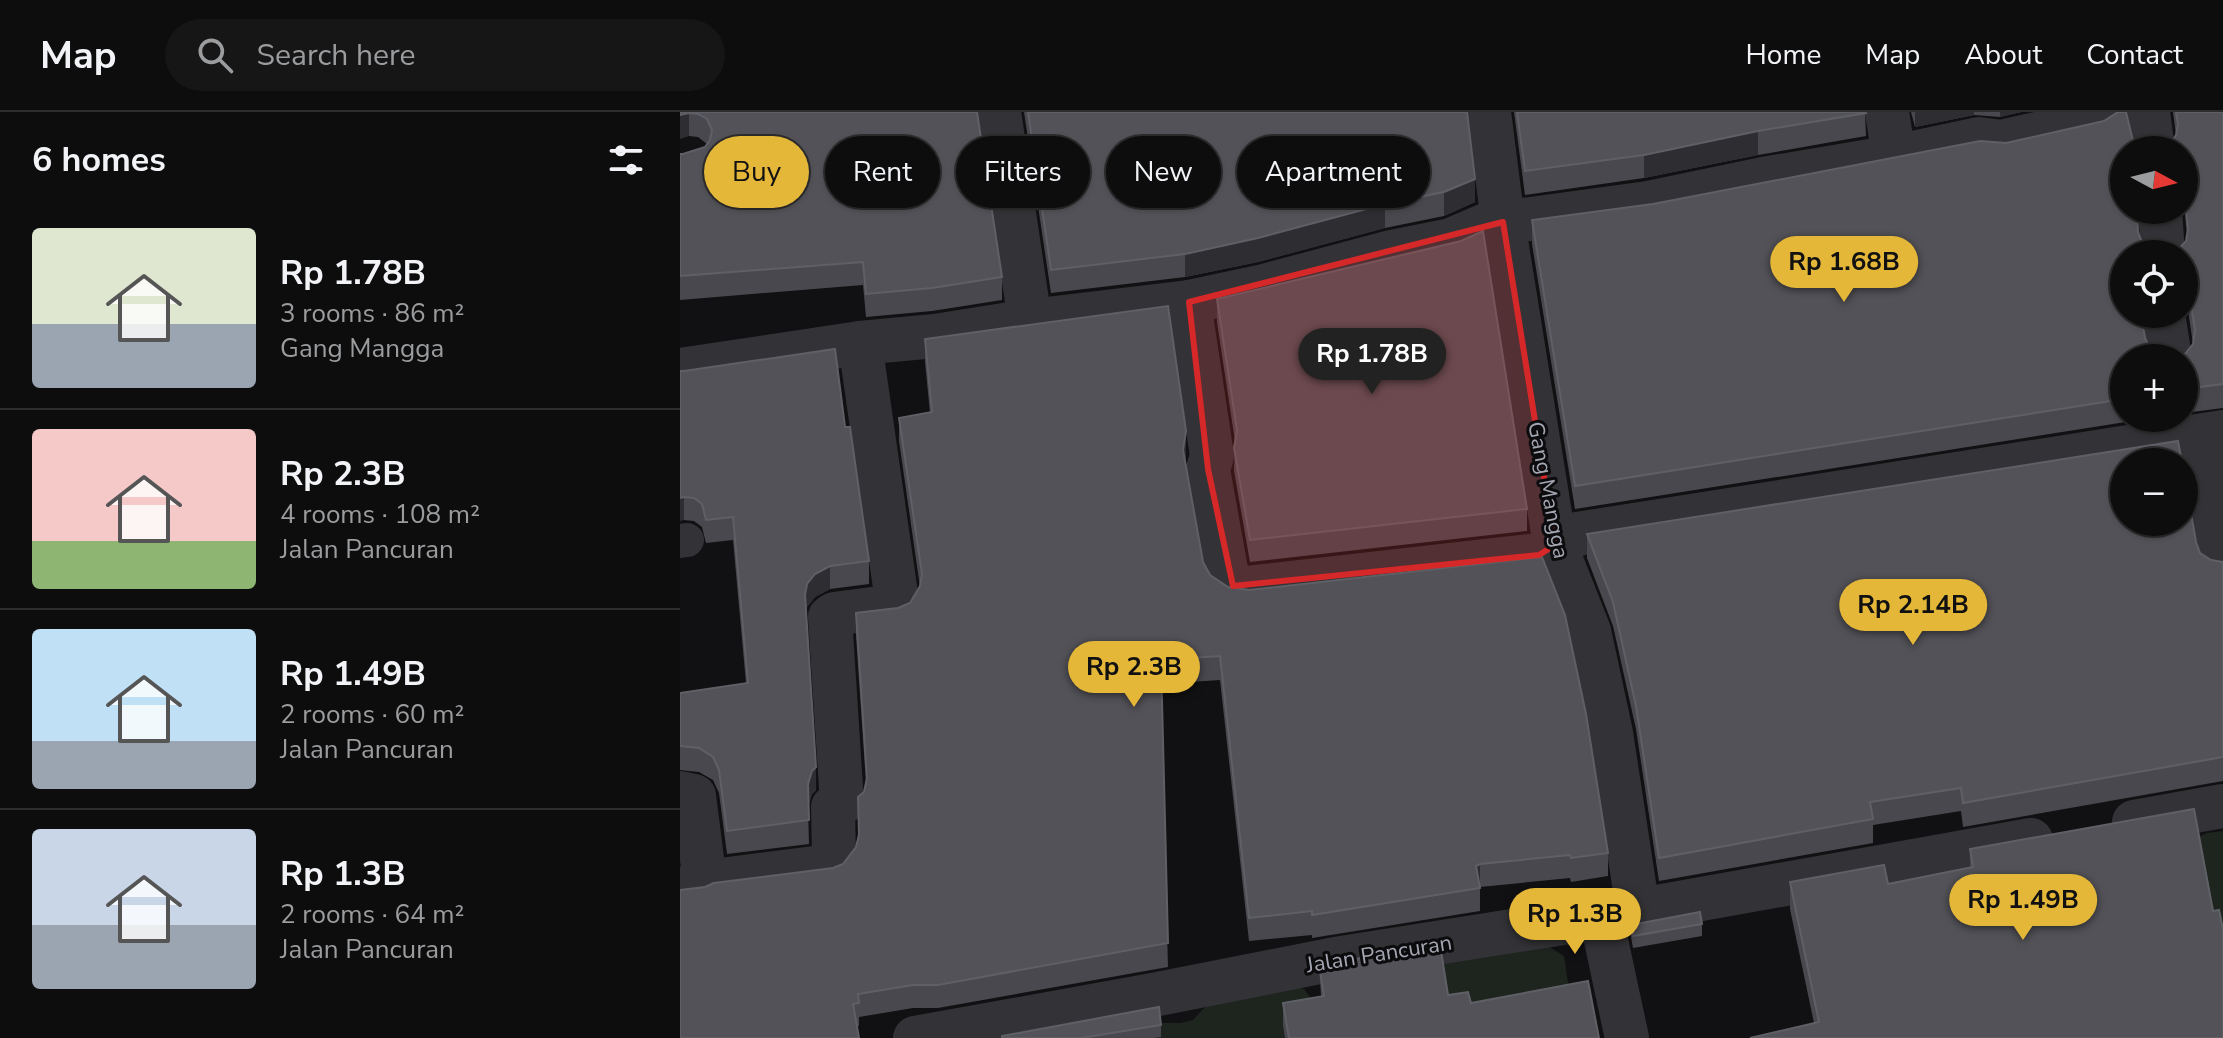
<!DOCTYPE html>
<html lang="en">
<head>
<meta charset="utf-8">
<style>
	body { margin:0; font-family:"Nunito Sans",sans-serif; background:#161617; color:#f1f3f6; height:100vh; display:flex; flex-direction:column; font-size:30px; white-space:nowrap }
	* { box-sizing:border-box; margin:0 }
	p { font-size:26px; color:#9a9c9e }
	.icon { flex:none; width:44px; height:44px; fill:none; stroke:currentColor; stroke-width:2; stroke-linecap:round; stroke-linejoin:round }
	.map { position:relative; flex:1; overflow:hidden }
	.panel { display:flex; flex-direction:column; background:#0d0d0e; width:680px }
	.panel>* { flex:none }
	.hud { position:absolute; left:24px; top:24px; width:760px; height:72px; display:flex; gap:16px }
	.needle { width:52px; rotate:97deg }
	.controls { position:absolute; left:1430px; top:24px; display:grid; gap:16px }
	.controls a { display:grid; place-items:center; width:88px; height:88px; border-radius:50%; background:#0d0d0e; box-shadow:0 2px 6px #0004,0 0 0 2px #2d2d2e; font-size:40px }
	.price { position:absolute; translate:-50% -68px; padding:0 18px; border-radius:28px; background:#e4b738; color:#111; font-size:26px; line-height:52px; filter:drop-shadow(0 2px 4px #0008) }
	.price::after { content:''; position:absolute; left:50%; top:48px; width:24px; height:18px; margin-left:-12px; background:inherit; clip-path:polygon(0 0,100% 0,50% 100%) }
	.price.on { background:#222; color:#fff }
	ul { padding:0; list-style:none }
	li { display:flex; align-items:center; gap:24px; height:200px; padding:0 32px }
	li+li { border-top:2px solid #2d2d2e }
	li span { display:grid; place-items:center; flex:none; width:224px; height:160px; border-radius:8px; color:#555 }
	li>.icon { margin-inline-start:auto }
	span .icon { width:96px; height:96px; fill:#fffc; stroke-width:1 }
	li b { font-size:34px }
	h2 { display:flex; justify-content:space-between; align-items:center; height:96px; padding:0 32px; font-size:34px }
	.tag { padding:0 28px; border-radius:36px; background:#0d0d0e; box-shadow:0 2px 6px #0004,0 0 0 2px #2d2d2e; font-size:28px; line-height:72px }
	.tag.on { background:#e4b738; color:#111 }
	header { display:flex; align-items:center; gap:48px; box-sizing:border-box; height:112px; padding:0 40px; background:#0d0d0e; border-bottom:2px solid #2d2d2e }
	header strong { font-size:38px }
	nav { display:flex; gap:44px; margin-inline-start:auto; font-size:28px }
	.search { width:560px; height:72px; background:#161617; display:flex; align-items:center; gap:20px; box-sizing:border-box; padding:0 28px; border-radius:44px; color:#9a9c9e; font-size:30px }
	main { display:flex; flex:1; min-height:0 }
	.map>svg:first-child { display:block }
</style>
</head>
<body>
<header>
<strong>Map</strong>
<div class="search"><svg class="icon" aria-label="search" viewBox="0 0 24 24"><circle cx="10" cy="10" r="6"/><path d="M15 15l6 6"/></svg>Search here</div>
<nav><a>Home</a><a>Map</a><a>About</a><a>Contact</a></nav>
</header>
<main>
<section class="panel">
<h2>6 homes<svg class="icon" aria-label="filters" viewBox="0 0 24 24"><path d="M4 7h16M4 17h16"/><circle cx="9" cy="7" r="2"/><circle cx="15" cy="17" r="2"/></svg></h2>
<ul>
<li><span style="background:linear-gradient(#dfe7d0 60%,#9aa5b1 0)"><svg class="icon" aria-label="home" viewBox="0 0 24 24"><path d="M3 11l9-7 9 7M6 9v11h12V9"/></svg></span><div><b>Rp 1.78B</b><p>3 rooms · 86 m²</p><p>Gang Mangga</p></div></li>
<li><span style="background:linear-gradient(#f6c9c9 70%,#8fb573 0)"><svg class="icon" aria-label="home" viewBox="0 0 24 24"><path d="M3 11l9-7 9 7M6 9v11h12V9"/></svg></span><div><b>Rp 2.3B</b><p>4 rooms · 108 m²</p><p>Jalan Pancuran</p></div></li>
<li><span style="background:linear-gradient(#bfe0f5 70%,#9aa5b1 0)"><svg class="icon" aria-label="home" viewBox="0 0 24 24"><path d="M3 11l9-7 9 7M6 9v11h12V9"/></svg></span><div><b>Rp 1.49B</b><p>2 rooms · 60 m²</p><p>Jalan Pancuran</p></div></li>
<li><span style="background:linear-gradient(#c9d6e8 60%,#9aa5b1 0)"><svg class="icon" aria-label="home" viewBox="0 0 24 24"><path d="M3 11l9-7 9 7M6 9v11h12V9"/></svg></span><div><b>Rp 1.3B</b><p>2 rooms · 64 m²</p><p>Jalan Pancuran</p></div></li>
</ul>
</section>
<div class="map">
<svg width="1543" height="926" viewBox="0 0 1543 926">
	<rect width="100%" height="100%" fill="#111113"/>
	<g fill="#1e251f">
		<polygon points="1543,719 1543,839 1510,729 1527,721"/>
		<polygon points="868,834 884,844 888,871 900,882 858,926 829,926 720,849"/>
		<polygon points="617,875 624,877 632,888 613,926 473,926 480,911 501,911 513,908 526,894"/>
	</g>
	<g fill="none" stroke-linecap="round" stroke-linejoin="round">
		<polyline stroke="#333337" stroke-width="34" points="0,429 7,428"/>
		<g stroke="#333337" stroke-width="44">
			<polyline points="319,0 350,209"/>
			<polyline points="809,0 823,110 875,433 909,519 931,621 958,798"/>
			<polyline points="1207,0 1214,45"/>
			<polyline points="1468,0 1473,38"/>
			<polyline points="1480,98 1483,142"/>
			<polyline points="509,190 532,344 528,357 548,469 553,474 566,476 859,443 897,422 1543,320"/>
			<polyline points="1483,202 1490,246"/>
			<polyline points="0,258 180,231 255,224 350,209 509,190 584,174 711,140 771,128 806,113 968,91 1083,67 1214,45 1299,27 1321,30 1419,8 1429,0"/>
			<polyline points="1519,324 1540,449"/>
			<polyline points="0,681 14,684 25,770 21,774 0,777"/>
			<polyline points="1454,710 1543,694"/>
			<polyline points="25,770 150,754 154,747 153,695 162,691 150,505 154,502 215,494 217,489 180,231"/>
			<polyline points="921,805 947,926"/>
			<polyline points="235,926 473,883 655,847 921,805 1351,728"/>
		</g>
	</g>
	<g fill="#48484e">
		<polygon points="0,0 297,0 322,165 322,188 252,199 186,205 183,173 0,188 0,42 3,42 25,35 27,32 18,25 9,24"/>
		<polygon points="344,0 787,0 795,90 764,104 705,116 578,150 505,165 371,181"/>
		<polygon points="834,0 1185,0 1186,24 1078,43 964,66 845,83"/>
		<polygon points="1231,0 1341,0 1320,5 1294,3 1235,15"/>
		<polygon points="1493,0 1543,0 1543,296 1504,301 1504,246 1505,242 1513,232 1508,198 1504,190 1504,142 1496,140 1506,129 1507,123 1504,94 1504,38 1489,34 1496,23"/>
		<polygon points="1453,29 1464,38 1444,142 1444,306 1471,306 895,397 852,132 852,108 973,92 1326,31"/>
		<polygon points="537,187 847,397 847,419 570,450 554,359 555,329 537,210"/>
		<polygon points="245,227 506,342 505,349 523,450 530,463 928,741 928,764 891,770 890,766 800,775 800,799 632,826 632,823 569,829 540,568 481,572 488,855 258,896 233,896 179,905 179,914 177,914 3,778 153,756 163,752 176,735 186,671 176,524 176,501 218,496 230,491 240,475 219,329 219,306 250,301 245,250"/>
		<polygon points="0,259 165,315 189,449 189,472 150,477 135,485 127,495 126,500 136,678 132,682 128,694 129,732 47,742 39,681 33,668 19,660 0,658 0,581 66,571 53,428 26,431 22,415 14,409 4,408"/>
		<polygon points="907,422 1516,430 1520,441 1531,448 1543,450 1543,669 1283,715 1281,699 1193,713 1193,731 979,769 956,617 933,514 907,446"/>
		<polygon points="1290,737 1533,799 1134,911 1110,797 1110,770 1208,772 1290,755"/>
		<polygon points="1022,812 1022,824 953,836 951,825 951,813"/>
		<polygon points="639,853 768,883 791,891 919,926 605,926 603,913 603,891 641,884"/>
		<polygon points="481,913 481,925 474,926 322,926"/>
	</g>
	<g fill="#2e2e32">
		<polygon points="1235,0 1294,0 1294,3 1235,15"/>
		<polygon points="1320,0 1341,0 1320,5"/>
		<polygon points="9,1 9,24 0,27 0,3"/>
		<polygon points="1078,19 1078,43 964,66 964,43"/>
		<polygon points="795,67 795,90 764,104 764,80"/>
		<polygon points="705,92 705,116 578,150 505,165 505,142"/>
		<polygon points="506,319 506,342 503,361 503,338"/>
		<polygon points="4,385 4,408 0,409 0,386"/>
		<polygon points="150,454 150,477 135,485 127,495 125,507 125,483 127,472 135,462"/>
		<polygon points="136,655 136,678 132,682 128,695 128,672 132,659"/>
		<polygon points="800,752 800,775 796,777 796,754"/>
	</g>
	<g fill="#525258" stroke="#5f6066" stroke-width="2">
		<polygon points="0,0 297,0 322,165 252,176 186,182 183,150 0,164 0,42 3,42 25,35 30,28 32,18 27,7 18,2 9,1 0,3"/>
		<polygon points="348,0 787,0 795,67 764,80 705,92 578,126 505,142 371,158"/>
		<polygon points="837,0 1185,0 1186,1 1078,19 964,43 845,59"/>
		<polygon points="1438,0 1446,0 1453,29 1464,38 1467,38 1444,38 1444,98 1457,98 1458,120 1463,133 1473,141 1477,142 1444,142 1444,202 1461,202 1465,226 1470,238 1480,245 1486,246 1444,246 1444,287 895,374 852,108 973,92 1300,29 1326,31 1424,9"/>
		<polygon points="1496,0 1543,0 1543,272 1504,277 1504,246 1497,246 1505,242 1513,232 1515,218 1508,174 1504,167 1504,142 1488,142 1496,140 1506,129 1508,117 1504,70 1504,38 1479,38 1489,34 1496,23 1498,12"/>
		<polygon points="803,119 847,397 570,428 554,336 557,318 537,187 781,129"/>
		<polygon points="488,194 506,319 503,338 523,450 530,463 548,475 569,478 862,445 885,503 906,602 928,741 891,746 890,743 800,752 796,754 800,776 632,803 632,799 569,806 540,544 481,548 488,831 258,873 233,873 178,882 179,891 173,892 179,926 0,926 0,778 25,775 34,771 153,756 163,752 176,735 179,723 178,685 184,680 187,666 176,501 218,496 230,491 240,474 242,462 219,306 252,300 245,227"/>
		<polygon points="155,237 165,315 170,315 189,449 150,454 135,462 127,472 125,483 136,655 132,659 128,672 129,708 47,719 39,658 33,645 19,636 0,634 0,581 68,571 53,405 26,408 22,392 14,386 4,385 0,386 0,259 4,259"/>
		<polygon points="1498,329 1502,350 1444,350 1444,410 1504,410 1504,362 1516,430 1520,441 1531,448 1543,450 1543,645 1283,691 1281,676 1190,690 1193,707 979,746 956,594 933,490 907,422"/>
		<polygon points="1514,697 1533,799 1539,798 1543,817 1543,926 1070,926 1139,910 1110,770 1204,753 1208,772 1293,755 1290,737"/>
		<polygon points="1020,800 1022,812 953,824 951,813"/>
		<polygon points="760,833 768,883 788,880 791,891 908,869 919,926 609,926 603,891 644,884 639,853"/>
		<polygon points="479,895 481,913 401,926 322,926 322,924"/>
	</g>
	<path fill="#d62828" fill-opacity="0.2" stroke="#d62828" stroke-width="6" stroke-linejoin="round" d="M823 110 875 433 859 443 553 474 528 357 509 190Z"/>
	<g text-anchor="middle" stroke-width="6" stroke-linejoin="round" paint-order="stroke">
		<g font-size="22" fill="#a4a7b2" stroke="#0c0c0e">
			<text transform="translate(869 378) rotate(79)" y="8">Gang Mangga</text>
			<text transform="translate(699 841) rotate(-9)" y="8">Jalan Pancuran</text>
		</g>
	</g>
</svg>
<div class="controls">
<a><svg class="needle" viewBox="-14 -14 28 28"><path d="M0-13l5 13h-10z" fill="#e53935"/><path d="M0 13l5-13h-10z" fill="#9a9c9e"/></svg></a>
<a><svg class="icon" aria-label="locate" viewBox="0 0 24 24"><circle cx="12" cy="12" r="6"/><path d="M12 2v4M12 18v4M2 12h4M18 12h4"/></svg></a>
<a>+</a>
<a>−</a>
</div>
<b class="price" style="left:1164px;top:192px">Rp 1.68B</b>
<b class="price on" style="left:692px;top:284px">Rp 1.78B</b>
<b class="price" style="left:1233px;top:535px">Rp 2.14B</b>
<b class="price" style="left:454px;top:597px">Rp 2.3B</b>
<b class="price" style="left:1343px;top:830px">Rp 1.49B</b>
<b class="price" style="left:895px;top:844px">Rp 1.3B</b>
<div class="hud">
<a class="tag on">Buy</a>
<a class="tag">Rent</a>
<a class="tag">Filters</a>
<a class="tag">New</a>
<a class="tag">Apartment</a>
</div>
</div>
</main>
</body>
</html>
